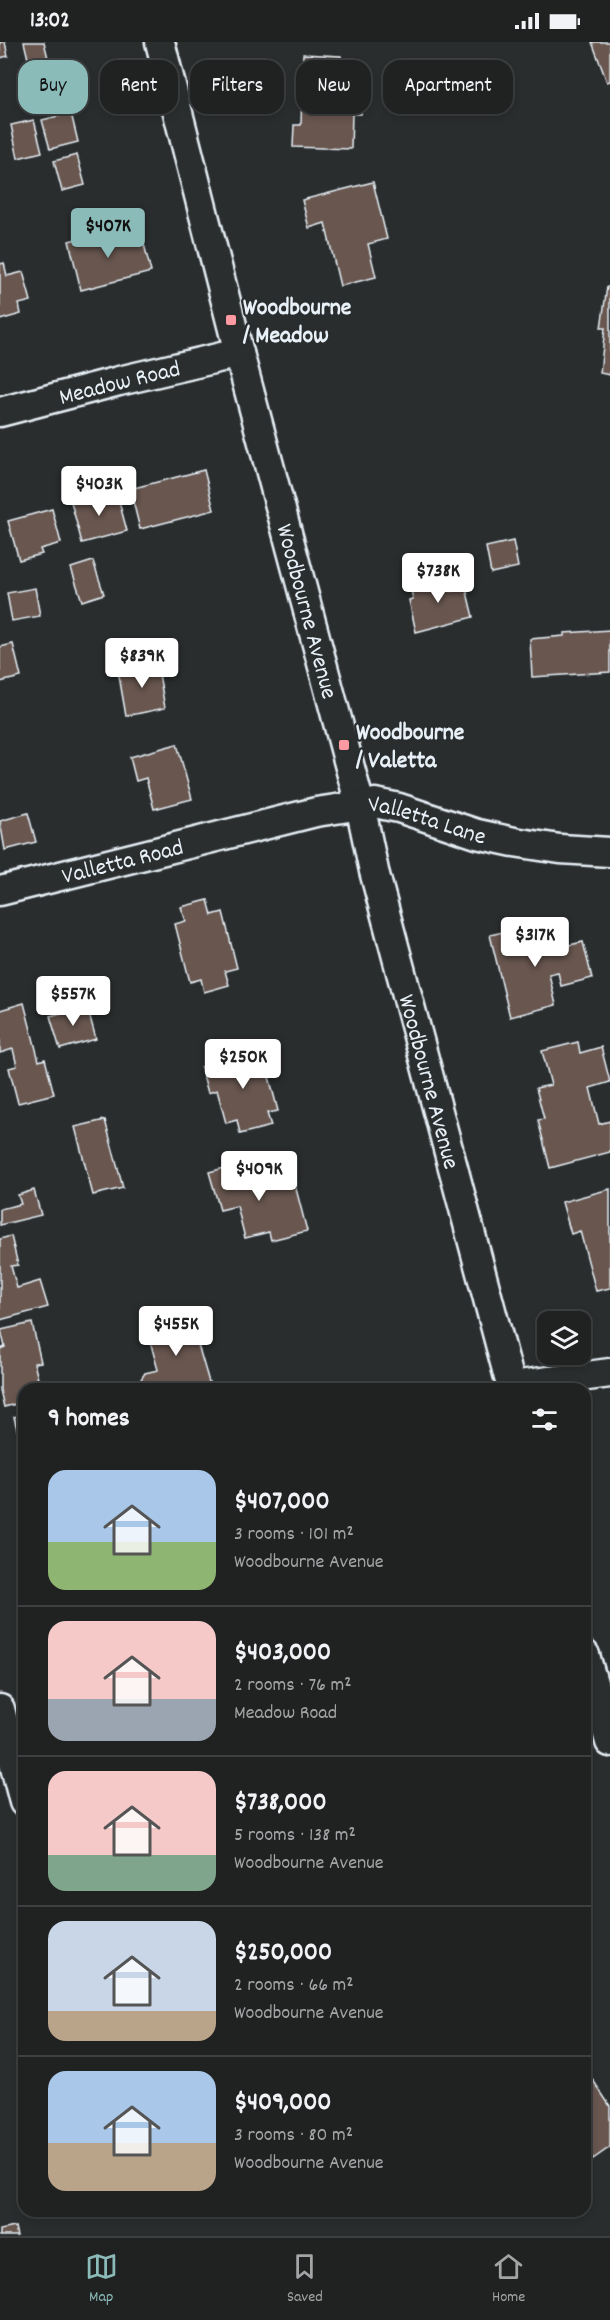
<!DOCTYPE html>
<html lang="en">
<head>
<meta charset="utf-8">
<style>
	body { margin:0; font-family:Dekko,sans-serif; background:#282a2a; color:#f1f3f6; height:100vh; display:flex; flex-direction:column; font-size:22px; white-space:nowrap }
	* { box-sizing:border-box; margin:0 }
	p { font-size:20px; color:#a2a4a5 }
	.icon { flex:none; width:33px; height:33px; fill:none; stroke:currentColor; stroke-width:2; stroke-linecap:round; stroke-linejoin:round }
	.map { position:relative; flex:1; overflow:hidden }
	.drawer { position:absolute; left:18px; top:1341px; width:573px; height:834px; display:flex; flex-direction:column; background:#202222; border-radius:18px; box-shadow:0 3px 9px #0003,0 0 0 2px #3d3f40 }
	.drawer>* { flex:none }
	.top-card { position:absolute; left:18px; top:18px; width:574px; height:54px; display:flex; gap:12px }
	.tools { position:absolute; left:537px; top:1269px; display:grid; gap:12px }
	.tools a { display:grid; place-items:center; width:54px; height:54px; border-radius:12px; background:#202222; box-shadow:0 3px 9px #0003,0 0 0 2px #3d3f40; font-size:30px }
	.price { position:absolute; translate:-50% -51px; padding:0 14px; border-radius:6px; background:#fff; color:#222; font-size:20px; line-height:39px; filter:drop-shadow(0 2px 3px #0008) }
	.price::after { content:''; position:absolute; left:50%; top:36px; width:18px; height:14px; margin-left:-9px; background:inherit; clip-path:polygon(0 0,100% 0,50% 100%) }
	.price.on { background:#8bbbb9; color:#111 }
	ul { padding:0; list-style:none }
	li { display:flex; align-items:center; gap:18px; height:150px; padding:0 30px }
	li+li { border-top:2px solid #3d3f40 }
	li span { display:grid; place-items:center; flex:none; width:168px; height:120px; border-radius:18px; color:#555 }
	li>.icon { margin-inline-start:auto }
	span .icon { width:72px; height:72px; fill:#fffc; stroke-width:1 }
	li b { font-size:26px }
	h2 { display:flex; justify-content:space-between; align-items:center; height:72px; padding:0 30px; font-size:26px }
	.chip { padding:0 21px; border-radius:18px; background:#202222; box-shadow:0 3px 9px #0003,0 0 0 2px #3d3f40; font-size:21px; line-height:54px }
	.chip.on { background:#8bbbb9; color:#111 }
	.status { display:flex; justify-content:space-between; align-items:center; height:42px; padding:0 30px; background:#202222; direction:ltr }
	.status svg { height:16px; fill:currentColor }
	.tab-bar { display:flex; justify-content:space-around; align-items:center; height:84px; border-top:2px solid #3d3f40; background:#202222; font-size:16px; color:#a2a4a5 }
	.tab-bar a { display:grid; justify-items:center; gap:3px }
	.tab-bar .on { color:#8bbbb9 }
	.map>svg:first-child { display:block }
</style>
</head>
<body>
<div class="status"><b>13:02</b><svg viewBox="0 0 49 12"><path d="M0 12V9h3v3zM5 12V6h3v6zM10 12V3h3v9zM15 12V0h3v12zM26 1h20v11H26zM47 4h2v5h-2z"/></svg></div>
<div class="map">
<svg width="610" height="2194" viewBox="0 0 610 2194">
	<rect width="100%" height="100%" fill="#2a2d2e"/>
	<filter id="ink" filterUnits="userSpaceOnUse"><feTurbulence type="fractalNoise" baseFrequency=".0167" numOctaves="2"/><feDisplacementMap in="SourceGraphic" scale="12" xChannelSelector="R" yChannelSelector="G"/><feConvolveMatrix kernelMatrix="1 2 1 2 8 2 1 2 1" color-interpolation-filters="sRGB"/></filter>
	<g filter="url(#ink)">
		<g fill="#67574f" stroke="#e8f1f8" stroke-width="1.5">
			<polygon points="0,0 5,0 8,14 0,16"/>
			<polygon points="24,0 44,0 49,20 30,25"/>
			<polygon points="592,0 610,0 610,39 607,40"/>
			<polygon points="303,12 341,14 340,46 362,47 361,72 352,72 351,107 293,105 294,83 301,83"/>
			<polygon points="71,71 78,100 50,107 42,78"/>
			<polygon points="34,78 42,110 18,116 11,83"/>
			<polygon points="77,113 85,143 62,149 54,119"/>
			<polygon points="373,140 387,197 368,202 376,235 340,244 325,181 309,186 302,158"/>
			<polygon points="125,190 128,202 143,198 151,230 81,248 69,199 99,191 101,197"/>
			<polygon points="4,221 7,234 23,230 31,259 19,262 21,272 0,278 0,222"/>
			<polygon points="607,245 610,245 610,333 600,331 605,286 601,286"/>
			<polygon points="204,428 214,468 140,487 130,447"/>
			<polygon points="116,448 127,489 82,501 71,460"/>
			<polygon points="52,467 61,501 40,507 42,512 19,518 8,479"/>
			<polygon points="513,499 518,525 491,531 486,505"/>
			<polygon points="93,519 104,552 82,559 71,526"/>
			<polygon points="447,533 451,549 466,546 473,575 416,590 409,558 413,557 410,543"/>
			<polygon points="35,546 40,574 12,579 7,551"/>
			<polygon points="610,588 610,630 532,635 530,597 564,594 564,591"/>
			<polygon points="13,602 21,635 0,640 0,605"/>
			<polygon points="157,620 165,666 126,674 118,628"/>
			<polygon points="177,702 192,757 154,767 146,736 136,739 130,715"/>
			<polygon points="28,771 36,800 5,808 0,779"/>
			<polygon points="208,858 212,873 223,870 237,926 225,929 229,943 204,950 201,937 190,940 175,882 186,879 181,865"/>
			<polygon points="537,882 543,909 583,900 592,936 561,944 558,930 549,932 556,963 510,975 490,893"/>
			<polygon points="24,961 39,1019 45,1017 54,1052 18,1061 9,1026 17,1024 13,1007 0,1011 0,968"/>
			<polygon points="87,964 96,997 60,1007 50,974"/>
			<polygon points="578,1000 580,1011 601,1005 610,1040 590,1046 599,1082 610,1079 610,1110 550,1126 538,1078 544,1077 536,1046 551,1043 542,1009"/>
			<polygon points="262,1008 278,1069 267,1071 271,1084 240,1092 237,1078 226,1081 217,1048 208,1051 201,1025"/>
			<polygon points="105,1078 123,1146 93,1153 75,1085"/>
			<polygon points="255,1118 263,1147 294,1139 307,1189 271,1198 269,1190 245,1196 237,1164 220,1168 209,1130"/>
			<polygon points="610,1147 610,1246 596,1249 580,1189 571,1192 562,1160"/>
			<polygon points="34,1148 41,1173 0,1183 0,1167 21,1162 18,1153"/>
			<polygon points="11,1194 18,1223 11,1224 17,1246 40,1239 48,1265 0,1278 0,1197"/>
			<polygon points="189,1272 211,1347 144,1347 141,1337 145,1331 158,1328 146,1284"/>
			<polygon points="32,1281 41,1320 34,1321 38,1337 33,1338 35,1347 24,1347 24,1360 4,1365 0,1348 0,1307 5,1305 1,1288"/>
			<polygon points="24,1372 24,1432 17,1404 21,1403 14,1375"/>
			<polygon points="585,2026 610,2064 610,2105 593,2117 585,2104"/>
			<polygon points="15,2185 17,2194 0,2194 0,2188"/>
		</g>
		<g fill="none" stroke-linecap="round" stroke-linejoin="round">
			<defs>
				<g id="street">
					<path id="s1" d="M160 0 239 311 360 763 374 829 512 1347"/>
					<path id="s2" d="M0 370 119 339 239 311"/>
					<path id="s3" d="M0 849 316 770 375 761 399 766 477 792 514 800 560 807 610 810"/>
					<polyline points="512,1344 610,1331"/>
					<polyline points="585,1613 610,1700"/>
					<polyline points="0,1667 24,1760"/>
				</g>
			</defs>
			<use href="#street" stroke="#e8f1f8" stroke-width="33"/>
			<use href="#street" stroke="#2a2d2e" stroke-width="28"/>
		</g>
	</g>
	<g fill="#ff9aa2" stroke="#2a2d2e" stroke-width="2">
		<rect x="225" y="272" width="12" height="12" rx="3"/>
		<rect x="338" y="697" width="12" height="12" rx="3"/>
	</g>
	<g text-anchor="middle" stroke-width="4.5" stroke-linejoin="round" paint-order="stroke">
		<g font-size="24" font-weight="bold" fill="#e8f1f8" stroke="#2a2d2e" text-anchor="start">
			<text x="243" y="272">Woodbourne<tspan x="243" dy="28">/ Meadow</tspan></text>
			<text x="356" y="697">Woodbourne<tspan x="356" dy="28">/ Valetta</tspan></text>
		</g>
		<g font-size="24" fill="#e8f1f8" stroke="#2a2d2e">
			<text dy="8" stroke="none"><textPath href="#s2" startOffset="123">Meadow Road</textPath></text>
			<text dy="8" stroke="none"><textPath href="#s1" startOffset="588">Woodbourne Avenue</textPath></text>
			<text dy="8" stroke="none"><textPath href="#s3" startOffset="440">Valletta Lane</textPath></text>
			<text dy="8" stroke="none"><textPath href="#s3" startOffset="126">Valletta Road</textPath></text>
			<text dy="8" stroke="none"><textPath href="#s1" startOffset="1074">Woodbourne Avenue</textPath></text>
		</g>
	</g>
</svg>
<div class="tools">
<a><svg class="icon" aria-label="layers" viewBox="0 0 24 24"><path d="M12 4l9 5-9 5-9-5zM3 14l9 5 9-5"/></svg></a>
</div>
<b class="price on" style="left:108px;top:217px">$407K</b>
<b class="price" style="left:99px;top:475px">$403K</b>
<b class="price" style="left:438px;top:562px">$738K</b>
<b class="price" style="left:142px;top:647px">$839K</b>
<b class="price" style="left:535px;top:926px">$317K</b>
<b class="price" style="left:73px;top:985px">$557K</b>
<b class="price" style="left:243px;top:1048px">$250K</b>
<b class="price" style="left:259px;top:1160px">$409K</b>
<b class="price" style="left:176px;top:1315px">$455K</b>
<div class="top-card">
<a class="chip on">Buy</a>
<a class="chip">Rent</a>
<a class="chip">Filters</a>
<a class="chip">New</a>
<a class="chip">Apartment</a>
</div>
<section class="drawer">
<h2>9 homes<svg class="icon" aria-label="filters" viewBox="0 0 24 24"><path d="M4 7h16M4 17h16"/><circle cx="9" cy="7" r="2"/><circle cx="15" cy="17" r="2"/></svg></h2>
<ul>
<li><span style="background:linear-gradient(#a9c7e8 60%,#8fb573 0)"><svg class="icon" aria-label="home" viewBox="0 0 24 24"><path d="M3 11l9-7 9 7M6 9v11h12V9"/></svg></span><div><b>$407,000</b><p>3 rooms · 101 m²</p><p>Woodbourne Avenue</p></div></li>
<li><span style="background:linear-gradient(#f6c9c9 65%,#9aa5b1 0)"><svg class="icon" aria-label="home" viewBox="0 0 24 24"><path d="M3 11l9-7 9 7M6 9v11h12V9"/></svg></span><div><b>$403,000</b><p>2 rooms · 76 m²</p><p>Meadow Road</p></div></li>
<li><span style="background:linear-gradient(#f6c9c9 70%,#7fa58c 0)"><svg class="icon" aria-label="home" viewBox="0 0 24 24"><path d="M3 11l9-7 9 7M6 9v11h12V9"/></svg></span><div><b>$738,000</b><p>5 rooms · 138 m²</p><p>Woodbourne Avenue</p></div></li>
<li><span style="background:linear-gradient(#c9d6e8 75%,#b9a48a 0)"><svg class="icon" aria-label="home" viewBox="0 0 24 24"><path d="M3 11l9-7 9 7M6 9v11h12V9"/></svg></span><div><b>$250,000</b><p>2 rooms · 66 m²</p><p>Woodbourne Avenue</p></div></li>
<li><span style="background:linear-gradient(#a9c7e8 60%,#b9a48a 0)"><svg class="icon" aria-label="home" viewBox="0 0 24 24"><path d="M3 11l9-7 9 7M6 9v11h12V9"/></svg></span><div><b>$409,000</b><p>3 rooms · 80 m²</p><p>Woodbourne Avenue</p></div></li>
</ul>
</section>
</div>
<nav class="tab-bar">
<a class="on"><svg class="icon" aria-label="map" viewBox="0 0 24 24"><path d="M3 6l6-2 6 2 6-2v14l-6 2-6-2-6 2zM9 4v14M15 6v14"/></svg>Map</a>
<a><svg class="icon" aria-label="saved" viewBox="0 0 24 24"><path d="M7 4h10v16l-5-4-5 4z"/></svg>Saved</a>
<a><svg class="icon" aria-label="home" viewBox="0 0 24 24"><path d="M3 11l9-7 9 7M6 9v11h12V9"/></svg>Home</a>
</nav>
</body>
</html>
